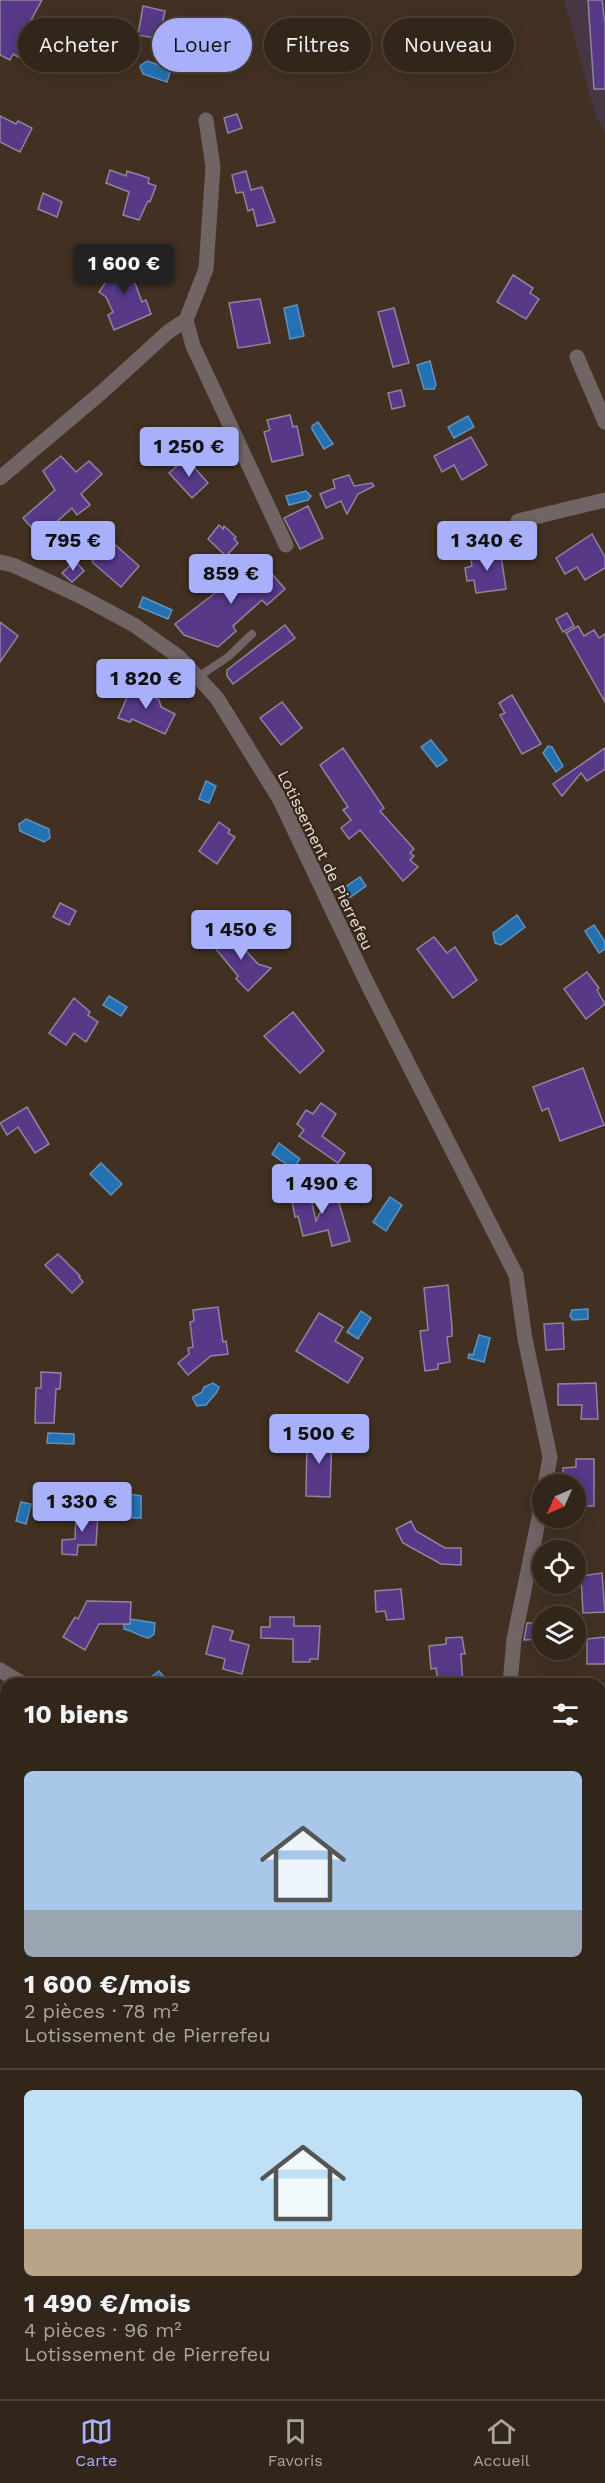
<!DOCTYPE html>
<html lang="fr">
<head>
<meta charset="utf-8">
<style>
	body { margin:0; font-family:"Work Sans",sans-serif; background:#3a2d23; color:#f1f3f6; height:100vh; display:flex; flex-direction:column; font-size:22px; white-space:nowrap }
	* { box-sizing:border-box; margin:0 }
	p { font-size:20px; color:#a8a5a2 }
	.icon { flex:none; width:33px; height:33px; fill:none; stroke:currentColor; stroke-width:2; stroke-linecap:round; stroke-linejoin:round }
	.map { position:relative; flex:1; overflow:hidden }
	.sheet { position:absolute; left:0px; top:1678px; width:606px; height:722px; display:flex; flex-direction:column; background:#32251a; border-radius:18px 18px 0 0; box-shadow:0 3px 15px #0003,0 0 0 2px #4d4239 }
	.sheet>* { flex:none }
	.top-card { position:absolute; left:18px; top:18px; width:570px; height:54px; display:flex; gap:12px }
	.needle { width:39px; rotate:225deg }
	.buttons { position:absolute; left:532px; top:1474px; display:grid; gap:12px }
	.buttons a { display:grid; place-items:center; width:54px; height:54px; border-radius:50%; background:#32251a; box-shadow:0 3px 15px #0003,0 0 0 2px #4d4239; font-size:30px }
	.price { position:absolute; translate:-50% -51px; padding:0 14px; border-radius:6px; background:#a8b0fc; color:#111; font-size:20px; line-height:39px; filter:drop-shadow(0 2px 3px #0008) }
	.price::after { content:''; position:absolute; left:50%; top:36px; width:18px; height:14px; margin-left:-9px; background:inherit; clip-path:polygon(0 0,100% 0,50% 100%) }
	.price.selected { background:#222; color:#fff }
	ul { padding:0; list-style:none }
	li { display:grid; align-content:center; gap:12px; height:318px; padding:0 24px }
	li+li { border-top:2px solid #4d4239 }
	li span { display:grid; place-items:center; height:186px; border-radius:9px; color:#555 }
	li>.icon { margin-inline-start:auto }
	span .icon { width:108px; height:108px; fill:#fffc; stroke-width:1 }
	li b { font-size:26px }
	h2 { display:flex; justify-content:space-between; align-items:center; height:72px; padding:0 24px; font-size:26px }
	.chip { padding:0 21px; border-radius:27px; background:#32251a; box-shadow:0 3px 15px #0003,0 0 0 2px #4d4239; font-size:21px; line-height:54px }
	.chip.selected { background:#a8b0fc; color:#111 }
	.dock { display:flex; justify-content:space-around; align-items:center; height:84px; border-top:2px solid #4d4239; background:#32251a; font-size:16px; color:#a8a5a2 }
	.dock a { display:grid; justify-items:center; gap:3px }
	.dock .selected { color:#a8b0fc }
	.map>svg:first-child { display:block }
</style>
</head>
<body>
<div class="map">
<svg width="605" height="2399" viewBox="0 0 605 2399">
	<rect width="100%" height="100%" fill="#423122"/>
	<polygon fill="#473744" points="564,0 605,0 605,133 596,117"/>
	<g fill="#4b5712">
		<polygon points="0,1689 6,1691 6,2250 0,2239"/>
		<polygon points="43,2394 176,2394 178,2399 44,2399"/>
	</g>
	<g fill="#2370b2" stroke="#5f92bd" stroke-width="1.5">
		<polygon points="234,22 248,49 233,56 219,30"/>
		<polygon points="147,61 171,69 167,82 143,74 140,66"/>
		<polygon points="297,305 304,336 290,339 284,308"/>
		<polygon points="430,361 436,385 434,389 424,389 417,365"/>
		<polygon points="468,416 474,427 454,438 448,427"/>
		<polygon points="318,422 333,444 324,449 312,429 312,426"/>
		<polygon points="306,491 311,496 308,500 289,505 286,496"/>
		<polygon points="453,531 462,534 454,552 449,557 441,554 439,548"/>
		<polygon points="143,597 172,610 168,619 139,607"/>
		<polygon points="431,740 447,760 437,767 421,747"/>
		<polygon points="548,746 552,747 563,766 556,772 543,753"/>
		<polygon points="206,781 216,786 209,803 199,799"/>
		<polygon points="26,819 49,829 50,838 44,842 20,831 19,824"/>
		<polygon points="360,877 366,886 348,899 342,889"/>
		<polygon points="517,915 525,927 501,945 495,943 493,933"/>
		<polygon points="594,925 605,942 605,949 599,953 585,931"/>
		<polygon points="109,996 127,1007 121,1016 103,1005"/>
		<polygon points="279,1143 300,1159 293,1169 272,1154"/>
		<polygon points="101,1163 122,1184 111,1195 90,1174"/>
		<polygon points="390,1197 402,1205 386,1231 373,1222"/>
		<polygon points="588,1309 588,1319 573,1320 570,1316 572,1310"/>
		<polygon points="361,1311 371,1318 358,1339 347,1332"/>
		<polygon points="479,1335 490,1338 484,1362 468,1358 469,1354 473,1355"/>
		<path d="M213 1383 219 1387C217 1395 210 1399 206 1405L197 1406 193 1399V1397L202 1392 204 1387Z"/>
		<polygon points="48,1433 74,1434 74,1444 47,1443"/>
		<polygon points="130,1494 141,1496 141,1518 130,1518 127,1515 129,1510"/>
		<polygon points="21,1502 31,1504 26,1524 16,1521"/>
		<path d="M130 1619 155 1623 154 1634 149 1638C139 1637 135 1631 124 1629V1624H130Z"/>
		<polygon points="159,1671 164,1677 162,1684 142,1684"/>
	</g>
	<g fill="#573988" stroke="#8c869c" stroke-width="1.5">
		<polygon points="0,0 42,0 24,33 73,55 66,68 53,62 48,72 13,54 10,60 0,55"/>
		<polygon points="588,0 602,0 605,24 605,89 594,89"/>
		<polygon points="143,6 165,11 159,39 138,35"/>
		<polygon points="237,114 242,128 228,133 224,118"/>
		<polygon points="0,116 16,124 18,121 32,128 20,152 0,142"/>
		<polygon points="110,170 126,176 127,171 149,178 148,183 156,186 150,202 148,201 139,220 123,215 129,192 106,183"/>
		<polygon points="246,171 251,190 262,187 275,222 257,226 253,209 248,211 243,192 236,193 232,175"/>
		<polygon points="43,193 62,202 57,217 38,209"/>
		<polygon points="125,254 140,264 132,275 142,302 146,300 151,314 114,330 108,315 113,312 106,297 99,292"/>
		<polygon points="513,275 533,288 530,293 539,299 526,319 497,302"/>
		<polygon points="260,299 270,343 238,348 229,303"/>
		<polygon points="394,308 409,363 393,367 378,312"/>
		<polygon points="401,390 405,406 392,409 388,393"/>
		<polygon points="290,415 293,427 297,426 303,455 272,462 264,432 270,430 267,420"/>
		<polygon points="471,437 487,465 462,480 454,465 442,472 434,456"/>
		<polygon points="61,456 76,472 89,461 102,474 81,494 90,505 77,515 72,508 40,537 23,518 55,490 43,471"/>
		<polygon points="186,458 208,483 192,498 169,473"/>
		<polygon points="349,475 354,486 372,483 374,486 358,494 347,514 341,501 326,508 320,494 335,488 333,480"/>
		<polygon points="308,506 323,538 300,549 284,518"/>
		<polygon points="219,525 223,529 224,526 236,537 234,539 238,543 226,556 208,539"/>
		<polygon points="592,534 605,557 605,568 585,580 577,567 565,574 556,558"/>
		<polygon points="111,541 139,566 121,587 92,562"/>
		<polygon points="500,549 506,589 476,593 474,580 467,581 465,568 472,566 470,555"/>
		<polygon points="259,559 285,589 267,605 262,600 233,626 236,631 218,647 184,635 175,624"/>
		<polygon points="75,561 84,571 72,582 62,573"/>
		<polygon points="567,613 574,626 563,632 556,619"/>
		<polygon points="0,622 18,636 0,662"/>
		<polygon points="285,625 295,638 233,684 227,676 227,670"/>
		<polygon points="578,626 584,636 594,630 599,638 605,634 605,702 566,633"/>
		<polygon points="146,685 150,695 159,700 161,707 175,714 165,734 132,719 130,722 118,718 131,688"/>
		<polygon points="512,695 541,744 522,754 500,715 505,713 499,703"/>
		<polygon points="282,702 302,728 281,745 260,718"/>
		<polygon points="343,748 384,808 380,811 414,849 410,853 414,856 410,860 418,867 403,881 360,830 349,839 341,828 351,820 343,810 348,807 320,765"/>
		<polygon points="605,748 605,769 587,781 581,773 562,796 553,784"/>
		<polygon points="219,822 230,830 228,833 235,837 217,864 199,851"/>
		<polygon points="60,903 76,911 69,925 53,917"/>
		<polygon points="222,924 258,964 271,968 248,991 236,979 238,976 216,949 223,943"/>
		<polygon points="434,937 447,953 455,947 477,980 453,998 417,949"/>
		<polygon points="587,972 599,988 597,990 605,1004 586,1019 564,989"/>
		<polygon points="74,998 90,1012 88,1015 98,1022 86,1042 74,1033 66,1045 49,1033"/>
		<polygon points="293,1012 324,1051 300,1073 264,1036"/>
		<polygon points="583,1068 604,1125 560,1141 548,1108 542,1111 533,1087"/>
		<polygon points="321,1103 336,1114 322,1136 345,1153 338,1163 299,1136 304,1130 297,1124 306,1110 313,1114"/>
		<polygon points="27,1107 49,1144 35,1153 18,1127 7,1135 0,1123"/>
		<polygon points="334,1183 347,1192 339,1203 350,1241 332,1246 328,1230 303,1236 298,1216 295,1217 291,1195 309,1190 316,1221"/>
		<polygon points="58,1254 80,1276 79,1277 83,1282 72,1293 45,1265"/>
		<polygon points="448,1285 452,1327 452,1336 447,1337 450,1362 438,1364 438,1369 425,1371 420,1331 428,1330 424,1288"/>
		<polygon points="218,1307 223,1342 226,1341 228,1354 211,1356 188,1375 178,1363 189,1354 188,1348 193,1347 190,1322 194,1321 193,1310"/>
		<polygon points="319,1313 343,1327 335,1341 363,1358 348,1383 296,1351"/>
		<polygon points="563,1323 564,1349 546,1350 544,1324"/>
		<polygon points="41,1372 61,1373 60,1389 56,1389 54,1423 35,1423 36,1388 41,1388"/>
		<polygon points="596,1383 598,1419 581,1419 582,1405 558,1405 558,1384"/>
		<polygon points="307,1434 332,1434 330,1497 306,1496"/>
		<polygon points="576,1459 594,1459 594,1506 576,1506 576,1485 563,1485 563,1468 576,1467"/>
		<polygon points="76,1512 98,1513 96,1545 78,1545 77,1555 62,1554 62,1540 75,1539"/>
		<polygon points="411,1521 416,1531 445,1548 461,1548 461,1565 441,1564 403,1543 396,1529"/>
		<polygon points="602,1573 605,1612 583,1613 581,1576"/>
		<polygon points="401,1589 404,1619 387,1620 385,1611 376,1612 375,1591"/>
		<polygon points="87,1601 131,1602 130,1624 99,1624 85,1650 63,1637 75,1617 78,1619"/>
		<polygon points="270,1617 294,1617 294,1626 320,1626 318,1659 310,1659 310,1662 293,1662 293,1639 261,1638 261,1627 270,1627"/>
		<polygon points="527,1623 540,1623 540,1639 524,1640"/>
		<polygon points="213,1626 233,1631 230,1640 249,1645 242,1674 223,1669 225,1659 206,1654"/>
		<polygon points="462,1637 465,1654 461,1654 463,1684 438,1684 436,1668 431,1669 429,1646 446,1644 446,1638"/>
		<polygon points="605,1637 605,1664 587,1664 587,1639"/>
	</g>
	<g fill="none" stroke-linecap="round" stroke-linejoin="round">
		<polyline stroke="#706464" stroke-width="8" points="198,677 228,657 252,634"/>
		<g stroke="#706464" stroke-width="15">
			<polyline points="186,320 193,346 286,545"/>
			<polyline points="577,357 605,422"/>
			<polyline points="0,478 102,392 168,332 186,320 206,269 213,167 206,120"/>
			<polyline points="518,521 605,500"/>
			<polyline points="0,562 13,565 80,596 134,625 179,657 217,698 280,800 368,985 516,1275 525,1339 550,1457 545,1485"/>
			<polyline points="0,1670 23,1684"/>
			<polyline points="510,1684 514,1639 543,1498"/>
			<polyline points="600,1794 605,1794"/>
			<polyline points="600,1898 605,1924"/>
			<polyline points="600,1970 605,1964"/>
			<polyline points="600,2070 605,2077"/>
			<polyline points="600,2174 605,2163"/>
		</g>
	</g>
	<g text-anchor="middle" stroke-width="4.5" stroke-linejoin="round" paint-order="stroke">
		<g font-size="16" fill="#ebe0d7" stroke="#372719">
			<text transform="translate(326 860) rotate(64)" y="6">Lotissement de Pierrefeu</text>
		</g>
	</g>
</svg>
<div class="buttons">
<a><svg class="needle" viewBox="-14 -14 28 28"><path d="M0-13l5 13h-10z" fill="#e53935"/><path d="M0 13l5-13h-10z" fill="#a8a5a2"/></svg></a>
<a><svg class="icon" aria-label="locate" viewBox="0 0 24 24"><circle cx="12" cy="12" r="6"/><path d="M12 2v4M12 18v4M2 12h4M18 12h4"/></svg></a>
<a><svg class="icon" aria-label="layers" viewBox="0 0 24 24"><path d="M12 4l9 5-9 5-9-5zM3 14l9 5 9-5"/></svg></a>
</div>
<b class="price selected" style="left:124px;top:295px">1 600 €</b>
<b class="price" style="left:189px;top:478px">1 250 €</b>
<b class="price" style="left:73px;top:572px">795 €</b>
<b class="price" style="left:487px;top:572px">1 340 €</b>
<b class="price" style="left:231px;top:605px">859 €</b>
<b class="price" style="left:146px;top:710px">1 820 €</b>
<b class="price" style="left:241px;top:961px">1 450 €</b>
<b class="price" style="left:322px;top:1215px">1 490 €</b>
<b class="price" style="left:319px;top:1465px">1 500 €</b>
<b class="price" style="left:82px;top:1533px">1 330 €</b>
<div class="top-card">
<a class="chip">Acheter</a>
<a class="chip selected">Louer</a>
<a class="chip">Filtres</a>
<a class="chip">Nouveau</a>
</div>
<section class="sheet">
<h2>10 biens<svg class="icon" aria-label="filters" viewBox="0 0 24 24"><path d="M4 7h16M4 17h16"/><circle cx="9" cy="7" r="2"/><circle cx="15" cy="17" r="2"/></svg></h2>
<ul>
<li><span style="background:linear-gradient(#a9c7e8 75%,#9aa5b1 0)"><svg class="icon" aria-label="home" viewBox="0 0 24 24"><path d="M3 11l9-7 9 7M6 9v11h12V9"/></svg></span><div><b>1 600 €/mois</b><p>2 pièces · 78 m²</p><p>Lotissement de Pierrefeu</p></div></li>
<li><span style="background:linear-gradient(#bfe0f5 75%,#b9a48a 0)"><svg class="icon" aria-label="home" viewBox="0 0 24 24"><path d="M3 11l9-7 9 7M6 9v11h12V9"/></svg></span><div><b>1 490 €/mois</b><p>4 pièces · 96 m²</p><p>Lotissement de Pierrefeu</p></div></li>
</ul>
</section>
</div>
<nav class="dock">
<a class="selected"><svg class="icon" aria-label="map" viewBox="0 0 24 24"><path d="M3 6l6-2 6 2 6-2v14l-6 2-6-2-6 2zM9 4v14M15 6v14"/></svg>Carte</a>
<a><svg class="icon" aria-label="saved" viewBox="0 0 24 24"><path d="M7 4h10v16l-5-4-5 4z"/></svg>Favoris</a>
<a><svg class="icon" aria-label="home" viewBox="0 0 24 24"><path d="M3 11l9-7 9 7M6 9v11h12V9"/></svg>Accueil</a>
</nav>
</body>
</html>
